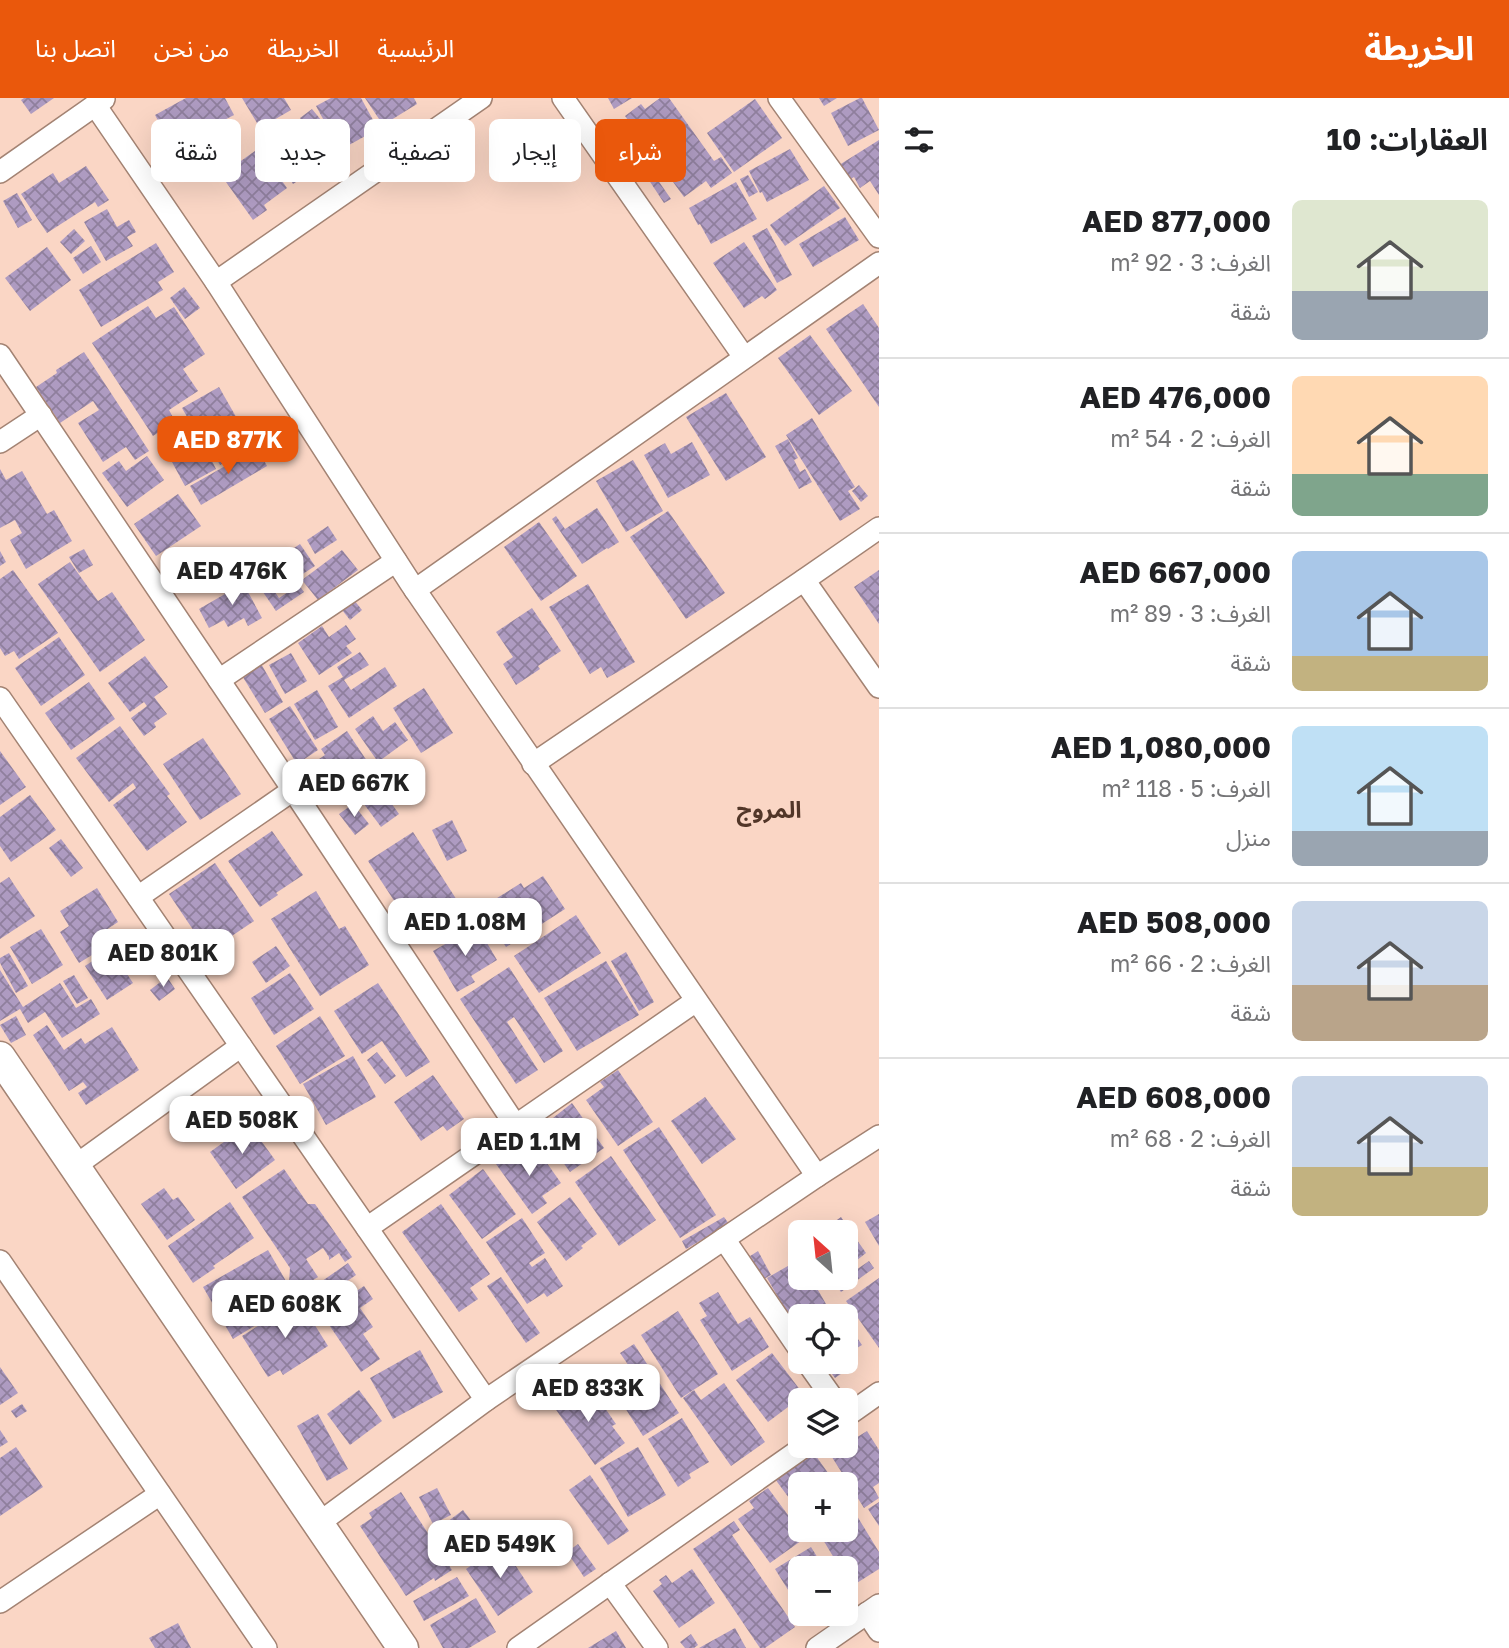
<!DOCTYPE html>
<html lang="ar">
<head>
<meta charset="utf-8">
<style>
	body { margin:0; font-family:"Golos Text","Noto Sans Arabic",sans-serif; background:#f2f2f2; color:#202124; direction:rtl; height:100vh; display:flex; flex-direction:column; font-size:26px; white-space:nowrap }
	* { box-sizing:border-box; margin:0 }
	p { font-size:23px; color:#757577 }
	.icon { flex:none; width:38px; height:38px; fill:none; stroke:currentColor; stroke-width:2; stroke-linecap:round; stroke-linejoin:round }
	.map { position:relative; flex:1; overflow:hidden; direction:ltr }
	.details { display:flex; flex-direction:column; background:#fff; width:630px }
	.details>* { flex:none }
	.hud { position:absolute; left:21px; top:21px; width:665px; height:63px; direction:rtl; display:flex; gap:14px }
	.needle { width:46px; rotate:333deg }
	.tools { position:absolute; left:788px; top:1122px; display:grid; gap:14px }
	.tools a { display:grid; place-items:center; width:70px; height:70px; border-radius:10px; background:#fff; box-shadow:0 7px 28px #0002; font-size:35px }
	.price { position:absolute; translate:-50% -60px; padding:0 16px; border-radius:14px; background:#fff; color:#222; font-size:23px; line-height:46px; filter:drop-shadow(0 2px 4px #0008) }
	.price::after { content:''; position:absolute; left:50%; top:42px; width:21px; height:16px; margin-left:-10px; background:inherit; clip-path:polygon(0 0,100% 0,50% 100%) }
	.price.active { background:#ea580c; color:#fff }
	ul { padding:0; list-style:none }
	li { display:flex; align-items:center; gap:21px; height:175px; padding:0 21px }
	li+li { border-top:2px solid #e0e0e0 }
	li span { display:grid; place-items:center; flex:none; width:196px; height:140px; border-radius:10px; color:#555 }
	li>.icon { margin-inline-start:auto }
	span .icon { width:84px; height:84px; fill:#fffc; stroke-width:1 }
	li b { font-size:30px }
	h2 { display:flex; justify-content:space-between; align-items:center; height:84px; padding:0 21px; font-size:30px }
	.pill { padding:0 24px; border-radius:10px; background:#fff; box-shadow:0 7px 28px #0002; font-size:24px; line-height:63px }
	.pill.active { background:#ea580c; color:#fff }
	header { display:flex; align-items:center; gap:42px; box-sizing:border-box; height:98px; padding:0 35px; background:#ea580c; color:#fff }
	header strong { font-size:33px }
	nav { display:flex; gap:38px; margin-inline-start:auto; font-size:24px }
	main { display:flex; flex:1; min-height:0 }
	.map>svg:first-child { display:block }
</style>
</head>
<body>
<header>
<strong>الخريطة</strong>
<nav><a>الرئيسية</a><a>الخريطة</a><a>من نحن</a><a>اتصل بنا</a></nav>
</header>
<main>
<section class="details">
<h2>العقارات: 10<svg class="icon" aria-label="filters" viewBox="0 0 24 24"><path d="M4 7h16M4 17h16"/><circle cx="9" cy="7" r="2"/><circle cx="15" cy="17" r="2"/></svg></h2>
<ul>
<li><span style="background:linear-gradient(#dfe7d0 65%,#9aa5b1 0)"><svg class="icon" aria-label="home" viewBox="0 0 24 24"><path d="M3 11l9-7 9 7M6 9v11h12V9"/></svg></span><div><b>AED 877,000</b><p>الغرف: 3 · 92 m²</p><p>شقة</p></div></li>
<li><span style="background:linear-gradient(#ffd9b3 70%,#7fa58c 0)"><svg class="icon" aria-label="home" viewBox="0 0 24 24"><path d="M3 11l9-7 9 7M6 9v11h12V9"/></svg></span><div><b>AED 476,000</b><p>الغرف: 2 · 54 m²</p><p>شقة</p></div></li>
<li><span style="background:linear-gradient(#a9c7e8 75%,#c2b280 0)"><svg class="icon" aria-label="home" viewBox="0 0 24 24"><path d="M3 11l9-7 9 7M6 9v11h12V9"/></svg></span><div><b>AED 667,000</b><p>الغرف: 3 · 89 m²</p><p>شقة</p></div></li>
<li><span style="background:linear-gradient(#bfe0f5 75%,#9aa5b1 0)"><svg class="icon" aria-label="home" viewBox="0 0 24 24"><path d="M3 11l9-7 9 7M6 9v11h12V9"/></svg></span><div><b>AED 1,080,000</b><p>الغرف: 5 · 118 m²</p><p>منزل</p></div></li>
<li><span style="background:linear-gradient(#c9d6e8 60%,#b9a48a 0)"><svg class="icon" aria-label="home" viewBox="0 0 24 24"><path d="M3 11l9-7 9 7M6 9v11h12V9"/></svg></span><div><b>AED 508,000</b><p>الغرف: 2 · 66 m²</p><p>شقة</p></div></li>
<li><span style="background:linear-gradient(#c9d6e8 65%,#c2b280 0)"><svg class="icon" aria-label="home" viewBox="0 0 24 24"><path d="M3 11l9-7 9 7M6 9v11h12V9"/></svg></span><div><b>AED 608,000</b><p>الغرف: 2 · 68 m²</p><p>شقة</p></div></li>
</ul>
</section>
<div class="map">
<svg width="879" height="1550" viewBox="0 0 879 1550">
	<defs>
		<pattern id="building-cross-hatch" width="8" height="8" patternUnits="userSpaceOnUse" patternTransform="scale(1.75)"><rect width="8" height="8" fill="#ae9bc1"/><path d="M0 0l8 8M0 8l8-8" fill="none" stroke="#8f7f9d"/></pattern>
	</defs>
	<rect width="100%" height="100%" fill="#fad6c5"/>
	<g fill="url(#building-cross-hatch)">
		<polygon points="24,0 54,0 31,16 21,2"/>
		<polygon points="186,0 225,0 234,17 172,49 155,17"/>
		<polygon points="242,0 284,0 291,12 260,30"/>
		<polygon points="331,0 361,0 378,31 340,52 316,8"/>
		<polygon points="365,0 414,0 417,6 383,27"/>
		<polygon points="608,0 632,0 614,11"/>
		<polygon points="660,0 669,0 714,63 721,59 732,75 711,90 706,83 684,99 625,18 641,6 645,11"/>
		<polygon points="819,0 837,0 824,8"/>
		<polygon points="860,0 862,0 879,32 848,48 831,15"/>
		<polygon points="755,1 782,40 734,74 707,35"/>
		<polygon points="312,11 321,22 309,31 300,20"/>
		<polygon points="299,24 304,33 286,44 307,77 293,86 267,43"/>
		<polygon points="879,42 879,97 870,83 860,90 854,79 846,84 836,69"/>
		<polygon points="259,50 287,90 264,107 267,112 253,122 221,77"/>
		<polygon points="790,51 809,82 767,104 762,94 760,95 749,73"/>
		<polygon points="650,55 662,73 655,78 671,101 664,105 637,64"/>
		<polygon points="86,68 109,102 98,109 95,104 47,135 21,96 53,75 59,85"/>
		<polygon points="748,77 758,94 749,99 740,81"/>
		<polygon points="736,84 757,121 711,146 700,126 698,127 689,110"/>
		<polygon points="824,88 840,110 785,148 770,127"/>
		<polygon points="17,95 32,122 18,130 3,103"/>
		<polygon points="107,111 117,129 129,122 136,134 127,139 133,148 106,163 84,124"/>
		<polygon points="845,119 859,142 813,169 799,146"/>
		<polygon points="767,130 792,177 777,185 752,138"/>
		<polygon points="74,131 85,143 71,156 60,144"/>
		<polygon points="744,144 777,192 765,201 762,198 744,210 713,165"/>
		<polygon points="156,145 174,174 158,184 163,192 101,229 79,192"/>
		<polygon points="91,148 101,164 83,176 73,160"/>
		<polygon points="47,149 71,182 30,213 5,180"/>
		<polygon points="184,189 200,210 185,221 170,200"/>
		<polygon points="863,206 879,230 879,309 826,231"/>
		<polygon points="148,208 156,220 174,209 205,256 183,271 198,293 169,312 175,323 153,338 92,245"/>
		<polygon points="810,237 852,293 819,317 778,260"/>
		<polygon points="84,254 149,353 135,362 126,349 103,364 78,325 99,312 93,303 60,325 36,289 57,275 56,272"/>
		<polygon points="219,289 239,324 202,345 182,310"/>
		<polygon points="726,295 766,359 726,383 686,319"/>
		<polygon points="812,320 855,389 848,393 860,411 840,423 786,337"/>
		<polygon points="182,327 201,361 209,357 216,371 185,388 159,340"/>
		<polygon points="250,339 255,348 220,367 212,353 230,344 232,348"/>
		<polygon points="788,341 798,360 794,362 800,374 805,371 812,384 799,391 775,348"/>
		<polygon points="692,344 710,377 668,400 644,357 665,345 671,356"/>
		<polygon points="257,350 267,368 201,407 190,388"/>
		<polygon points="147,358 164,382 127,409 102,375 119,363 126,373"/>
		<polygon points="633,362 663,413 626,434 596,383"/>
		<polygon points="0,371 6,382 22,373 47,416 54,412 72,443 26,471 10,442 22,435 15,422 0,430"/>
		<polygon points="859,387 868,398 861,404 852,393"/>
		<polygon points="178,396 201,428 156,458 134,426"/>
		<polygon points="597,410 619,444 608,451 607,450 582,466 552,421 556,418 565,431"/>
		<polygon points="668,413 725,495 686,521 630,439"/>
		<polygon points="539,424 577,478 541,503 504,449"/>
		<polygon points="328,428 337,442 315,456 307,442"/>
		<polygon points="300,446 315,468 275,494 279,500 299,487 304,494 276,513 252,478"/>
		<polygon points="84,451 93,467 79,475 69,459"/>
		<polygon points="342,452 358,472 318,502 302,482"/>
		<polygon points="0,453 6,464 0,468"/>
		<polygon points="70,464 98,503 112,494 145,542 100,574 38,486"/>
		<polygon points="13,472 58,535 19,561 14,553 5,558 0,550 0,481"/>
		<polygon points="879,472 879,526 854,489"/>
		<polygon points="241,481 262,520 248,528 244,520 228,529 224,522 209,530 199,511 225,496 222,492"/>
		<polygon points="588,486 635,564 607,580 601,569 590,576 549,509"/>
		<polygon points="354,502 362,512 350,522 342,512"/>
		<polygon points="532,510 561,553 538,568 540,571 516,587 503,566 513,559 496,534"/>
		<polygon points="346,527 356,541 346,548 352,555 319,577 298,545 322,528 329,539"/>
		<polygon points="59,539 85,577 41,608 15,570"/>
		<polygon points="360,554 369,567 344,582 351,592 385,569 397,588 349,620 328,588 343,579 337,569"/>
		<polygon points="291,555 307,583 285,596 269,567"/>
		<polygon points="145,558 168,589 154,599 167,616 154,625 156,629 144,638 131,620 147,608 144,604 130,614 108,585"/>
		<polygon points="260,564 283,604 265,615 241,576"/>
		<polygon points="89,584 115,621 71,652 45,615"/>
		<polygon points="424,590 453,635 421,655 393,610"/>
		<polygon points="317,592 338,629 315,642 294,606"/>
		<polygon points="290,608 318,652 297,666 269,621"/>
		<polygon points="373,618 383,633 395,624 408,642 378,664 355,631"/>
		<polygon points="120,628 170,696 167,698 187,724 147,753 113,707 136,690 133,685 109,704 76,660"/>
		<polygon points="347,633 373,672 353,685 346,674 332,684 334,688 345,681 349,686 321,705 300,674 325,657 321,651"/>
		<polygon points="203,640 241,696 200,722 163,666"/>
		<polygon points="0,653 26,689 0,707"/>
		<polygon points="376,684 399,716 381,729 358,698"/>
		<polygon points="30,697 56,732 11,764 0,748 0,719"/>
		<polygon points="353,706 369,726 355,737 339,716"/>
		<polygon points="452,722 467,753 447,763 432,732"/>
		<polygon points="272,733 303,777 276,795 278,797 260,809 228,763"/>
		<polygon points="413,734 462,810 418,839 368,763"/>
		<polygon points="61,741 83,770 71,779 49,750"/>
		<polygon points="215,765 254,823 208,854 169,796"/>
		<polygon points="543,778 565,811 506,849 481,810 521,785 524,790"/>
		<polygon points="9,779 35,818 0,841 0,785"/>
		<polygon points="97,790 118,824 106,832 113,844 79,865 60,834 69,828 60,813"/>
		<polygon points="316,793 339,831 345,828 369,867 320,898 271,821"/>
		<polygon points="576,817 601,855 539,895 514,858"/>
		<polygon points="477,828 497,862 471,878 475,884 457,894 433,853"/>
		<polygon points="41,831 63,867 32,886 10,849"/>
		<polygon points="124,842 135,858 121,867 133,885 107,902 85,868"/>
		<polygon points="276,848 290,868 266,885 252,864"/>
		<polygon points="626,854 654,904 639,913 611,863"/>
		<polygon points="9,855 28,888 16,895 0,865 0,860"/>
		<polygon points="606,863 639,917 577,953 544,900"/>
		<polygon points="509,869 563,953 544,965 514,919 507,924 538,972 516,986 460,901"/>
		<polygon points="0,872 23,909 60,885 76,910 91,901 100,916 62,940 45,914 28,925 20,911 0,923"/>
		<polygon points="290,875 314,911 274,937 251,900"/>
		<polygon points="74,877 88,900 77,906 63,883"/>
		<polygon points="167,879 175,891 159,903 150,892"/>
		<polygon points="378,885 430,964 406,979 382,943 362,956 334,913"/>
		<polygon points="16,918 26,937 11,945 0,927"/>
		<polygon points="320,918 345,958 300,986 276,948"/>
		<polygon points="47,927 64,952 81,940 85,946 112,929 139,972 86,1007 78,995 87,989 83,984 69,993 33,937"/>
		<polygon points="377,954 396,978 385,986 367,962"/>
		<polygon points="353,958 376,999 326,1027 303,986"/>
		<polygon points="618,972 653,1024 618,1048 586,1002 604,989 600,984"/>
		<polygon points="433,977 464,1021 447,1033 443,1028 421,1043 394,1004"/>
		<polygon points="705,999 736,1041 702,1066 671,1023"/>
		<polygon points="572,1005 604,1050 570,1074 539,1031"/>
		<polygon points="249,1026 275,1062 236,1091 210,1054"/>
		<polygon points="659,1029 716,1117 680,1140 623,1052"/>
		<polygon points="518,1051 527,1064 539,1054 561,1085 542,1098 547,1105 532,1116 496,1066"/>
		<polygon points="611,1058 656,1122 619,1148 575,1084"/>
		<polygon points="284,1071 308,1106 315,1106 352,1159 345,1164 339,1155 329,1162 329,1159 323,1150 306,1161 318,1179 305,1187 315,1188 348,1165 356,1177 340,1188 339,1199 346,1200 364,1188 373,1201 360,1210 373,1229 363,1236 380,1261 361,1274 300,1184 289,1184 290,1170 242,1099"/>
		<polygon points="483,1071 516,1116 482,1141 449,1097"/>
		<polygon points="164,1090 173,1102 178,1099 195,1122 167,1142 141,1106"/>
		<polygon points="570,1099 597,1136 581,1148 583,1150 566,1163 537,1124"/>
		<polygon points="230,1104 254,1140 213,1168 215,1170 193,1185 168,1148"/>
		<polygon points="441,1106 490,1176 470,1190 478,1201 459,1214 402,1134"/>
		<polygon points="879,1116 879,1148 865,1124"/>
		<polygon points="724,1119 729,1126 686,1151 682,1143"/>
		<polygon points="841,1119 866,1155 852,1166 856,1172 869,1163 874,1170 841,1194 831,1180 845,1180 845,1134 820,1134"/>
		<polygon points="522,1120 545,1155 529,1165 532,1169 545,1160 563,1188 547,1199 544,1195 527,1206 486,1144"/>
		<polygon points="268,1152 290,1190 268,1202 270,1205 251,1216 256,1227 233,1241 203,1189"/>
		<polygon points="758,1153 771,1177 760,1183 747,1160"/>
		<polygon points="800,1161 800,1180 811,1180 826,1206 804,1218 800,1218 800,1221 793,1225 767,1180"/>
		<polygon points="501,1179 540,1235 526,1245 487,1188"/>
		<polygon points="879,1180 879,1250 846,1203"/>
		<polygon points="718,1194 738,1226 750,1219 769,1249 732,1273 700,1222 707,1218 699,1205"/>
		<polygon points="299,1202 328,1248 283,1277 280,1272 268,1279 242,1238"/>
		<polygon points="837,1210 842,1218 826,1218"/>
		<polygon points="678,1213 718,1276 681,1300 641,1237"/>
		<polygon points="845,1222 862,1247 850,1254 857,1265 835,1280 823,1264 845,1264"/>
		<polygon points="634,1246 679,1315 643,1338 611,1288 633,1274 620,1255"/>
		<polygon points="420,1252 443,1294 393,1321 370,1280"/>
		<polygon points="772,1255 804,1297 768,1324 736,1282"/>
		<polygon points="0,1269 18,1295 0,1307"/>
		<polygon points="724,1285 765,1344 731,1368 683,1300 694,1292 701,1302"/>
		<polygon points="565,1286 583,1311 598,1300 616,1326 612,1328 625,1345 595,1367 547,1299"/>
		<polygon points="359,1292 382,1323 350,1347 327,1316"/>
		<polygon points="22,1306 27,1313 16,1320 11,1313"/>
		<polygon points="318,1316 348,1371 327,1383 297,1328"/>
		<polygon points="682,1320 709,1364 689,1376 691,1380 678,1389 648,1341"/>
		<polygon points="0,1332 8,1344 0,1349"/>
		<polygon points="867,1333 879,1352 879,1385 873,1389 879,1400 864,1410 830,1356"/>
		<polygon points="16,1349 43,1389 0,1418 0,1360"/>
		<polygon points="638,1349 666,1397 628,1419 600,1370"/>
		<polygon points="813,1354 836,1386 800,1386 800,1415 775,1381"/>
		<polygon points="590,1377 629,1433 608,1447 569,1392"/>
		<polygon points="437,1390 451,1417 433,1426 419,1399"/>
		<polygon points="768,1390 805,1440 770,1465 738,1421 754,1410 749,1403"/>
		<polygon points="401,1394 452,1472 435,1483 434,1480 406,1498 360,1428 372,1420 369,1415"/>
		<polygon points="879,1404 879,1428 868,1411"/>
		<polygon points="463,1412 485,1441 460,1458 439,1430"/>
		<polygon points="857,1418 879,1454 879,1471 852,1488 845,1478 845,1470 840,1470 822,1440 836,1432 845,1432 845,1425"/>
		<polygon points="734,1423 740,1432 732,1437 795,1529 765,1550 760,1550 693,1451"/>
		<polygon points="578,1446 596,1471 584,1479 567,1454"/>
		<polygon points="502,1447 533,1494 498,1518 466,1471"/>
		<polygon points="811,1449 824,1470 800,1470 800,1511 775,1471"/>
		<polygon points="692,1471 715,1505 679,1530 653,1493 662,1486 659,1482 666,1477 672,1485"/>
		<polygon points="457,1479 469,1498 424,1523 413,1503"/>
		<polygon points="476,1500 496,1534 469,1550 443,1550 430,1527"/>
		<polygon points="178,1525 191,1550 155,1550 149,1540"/>
		<polygon points="735,1530 746,1550 699,1550"/>
		<polygon points="616,1533 626,1550 588,1550"/>
		<polygon points="691,1536 698,1547 694,1550 685,1550 680,1544"/>
	</g>
	<g fill="none" stroke-linecap="round" stroke-linejoin="round">
		<defs>
			<g id="street">
				<polyline points="563,0 744,259"/>
				<polyline points="779,0 879,139"/>
				<polyline points="95,7 216,184 411,486 817,1078"/>
				<polyline points="0,74 104,1"/>
				<polyline points="216,184 481,0"/>
				<polyline points="0,257 293,692 516,1028"/>
				<polyline points="0,344 41,317"/>
				<polyline points="804,482 879,589"/>
				<polyline points="415,492 879,165"/>
				<polyline points="219,582 396,463"/>
				<polyline points="0,600 486,1302"/>
				<polyline points="533,666 804,482 879,430"/>
				<polyline points="138,799 293,692"/>
				<polyline points="75,1068 241,948"/>
				<polyline points="367,1130 696,903"/>
				<polyline points="724,1141 800,1252"/>
				<polyline points="0,1163 266,1550"/>
				<polyline points="807,1264 834,1302"/>
				<polyline points="845,1319 879,1295"/>
				<polyline points="319,1425 486,1302 817,1078 879,1038"/>
				<polyline points="610,1485 657,1550"/>
				<polyline points="0,1504 160,1396"/>
				<polyline points="867,1515 879,1533"/>
				<polyline points="518,1550 805,1348"/>
				<polyline points="817,1550 879,1507"/>
			</g>
			<polyline id="secondary" points="0,959 403,1550"/>
		</defs>
		<use href="#street" stroke="#a38373" stroke-width="24"/>
		<use href="#secondary" stroke="#a38373" stroke-width="33"/>
		<use href="#street" stroke="#fff" stroke-width="21"/>
		<use href="#secondary" stroke="#fff" stroke-width="30"/>
	</g>
	<g text-anchor="middle" stroke-width="6" stroke-linejoin="round" paint-order="stroke">
		<g font-size="23" font-weight="bold" fill="#523628" stroke="#fad6c5">
			<text x="769" y="720">المروج</text>
		</g>
	</g>
</svg>
<div class="tools">
<a><svg class="needle" viewBox="-14 -14 28 28"><path d="M0-13l5 13h-10z" fill="#e53935"/><path d="M0 13l5-13h-10z" fill="#757577"/></svg></a>
<a><svg class="icon" aria-label="locate" viewBox="0 0 24 24"><circle cx="12" cy="12" r="6"/><path d="M12 2v4M12 18v4M2 12h4M18 12h4"/></svg></a>
<a><svg class="icon" aria-label="layers" viewBox="0 0 24 24"><path d="M12 4l9 5-9 5-9-5zM3 14l9 5 9-5"/></svg></a>
<a>+</a>
<a>−</a>
</div>
<b class="price active" style="left:228px;top:378px">AED 877K</b>
<b class="price" style="left:232px;top:509px">AED 476K</b>
<b class="price" style="left:354px;top:721px">AED 667K</b>
<b class="price" style="left:465px;top:860px">AED 1.08M</b>
<b class="price" style="left:163px;top:891px">AED 801K</b>
<b class="price" style="left:242px;top:1058px">AED 508K</b>
<b class="price" style="left:529px;top:1080px">AED 1.1M</b>
<b class="price" style="left:285px;top:1242px">AED 608K</b>
<b class="price" style="left:588px;top:1326px">AED 833K</b>
<b class="price" style="left:500px;top:1482px">AED 549K</b>
<div class="hud">
<a class="pill active">شراء</a>
<a class="pill">إيجار</a>
<a class="pill">تصفية</a>
<a class="pill">جديد</a>
<a class="pill">شقة</a>
</div>
</div>
</main>
</body>
</html>
